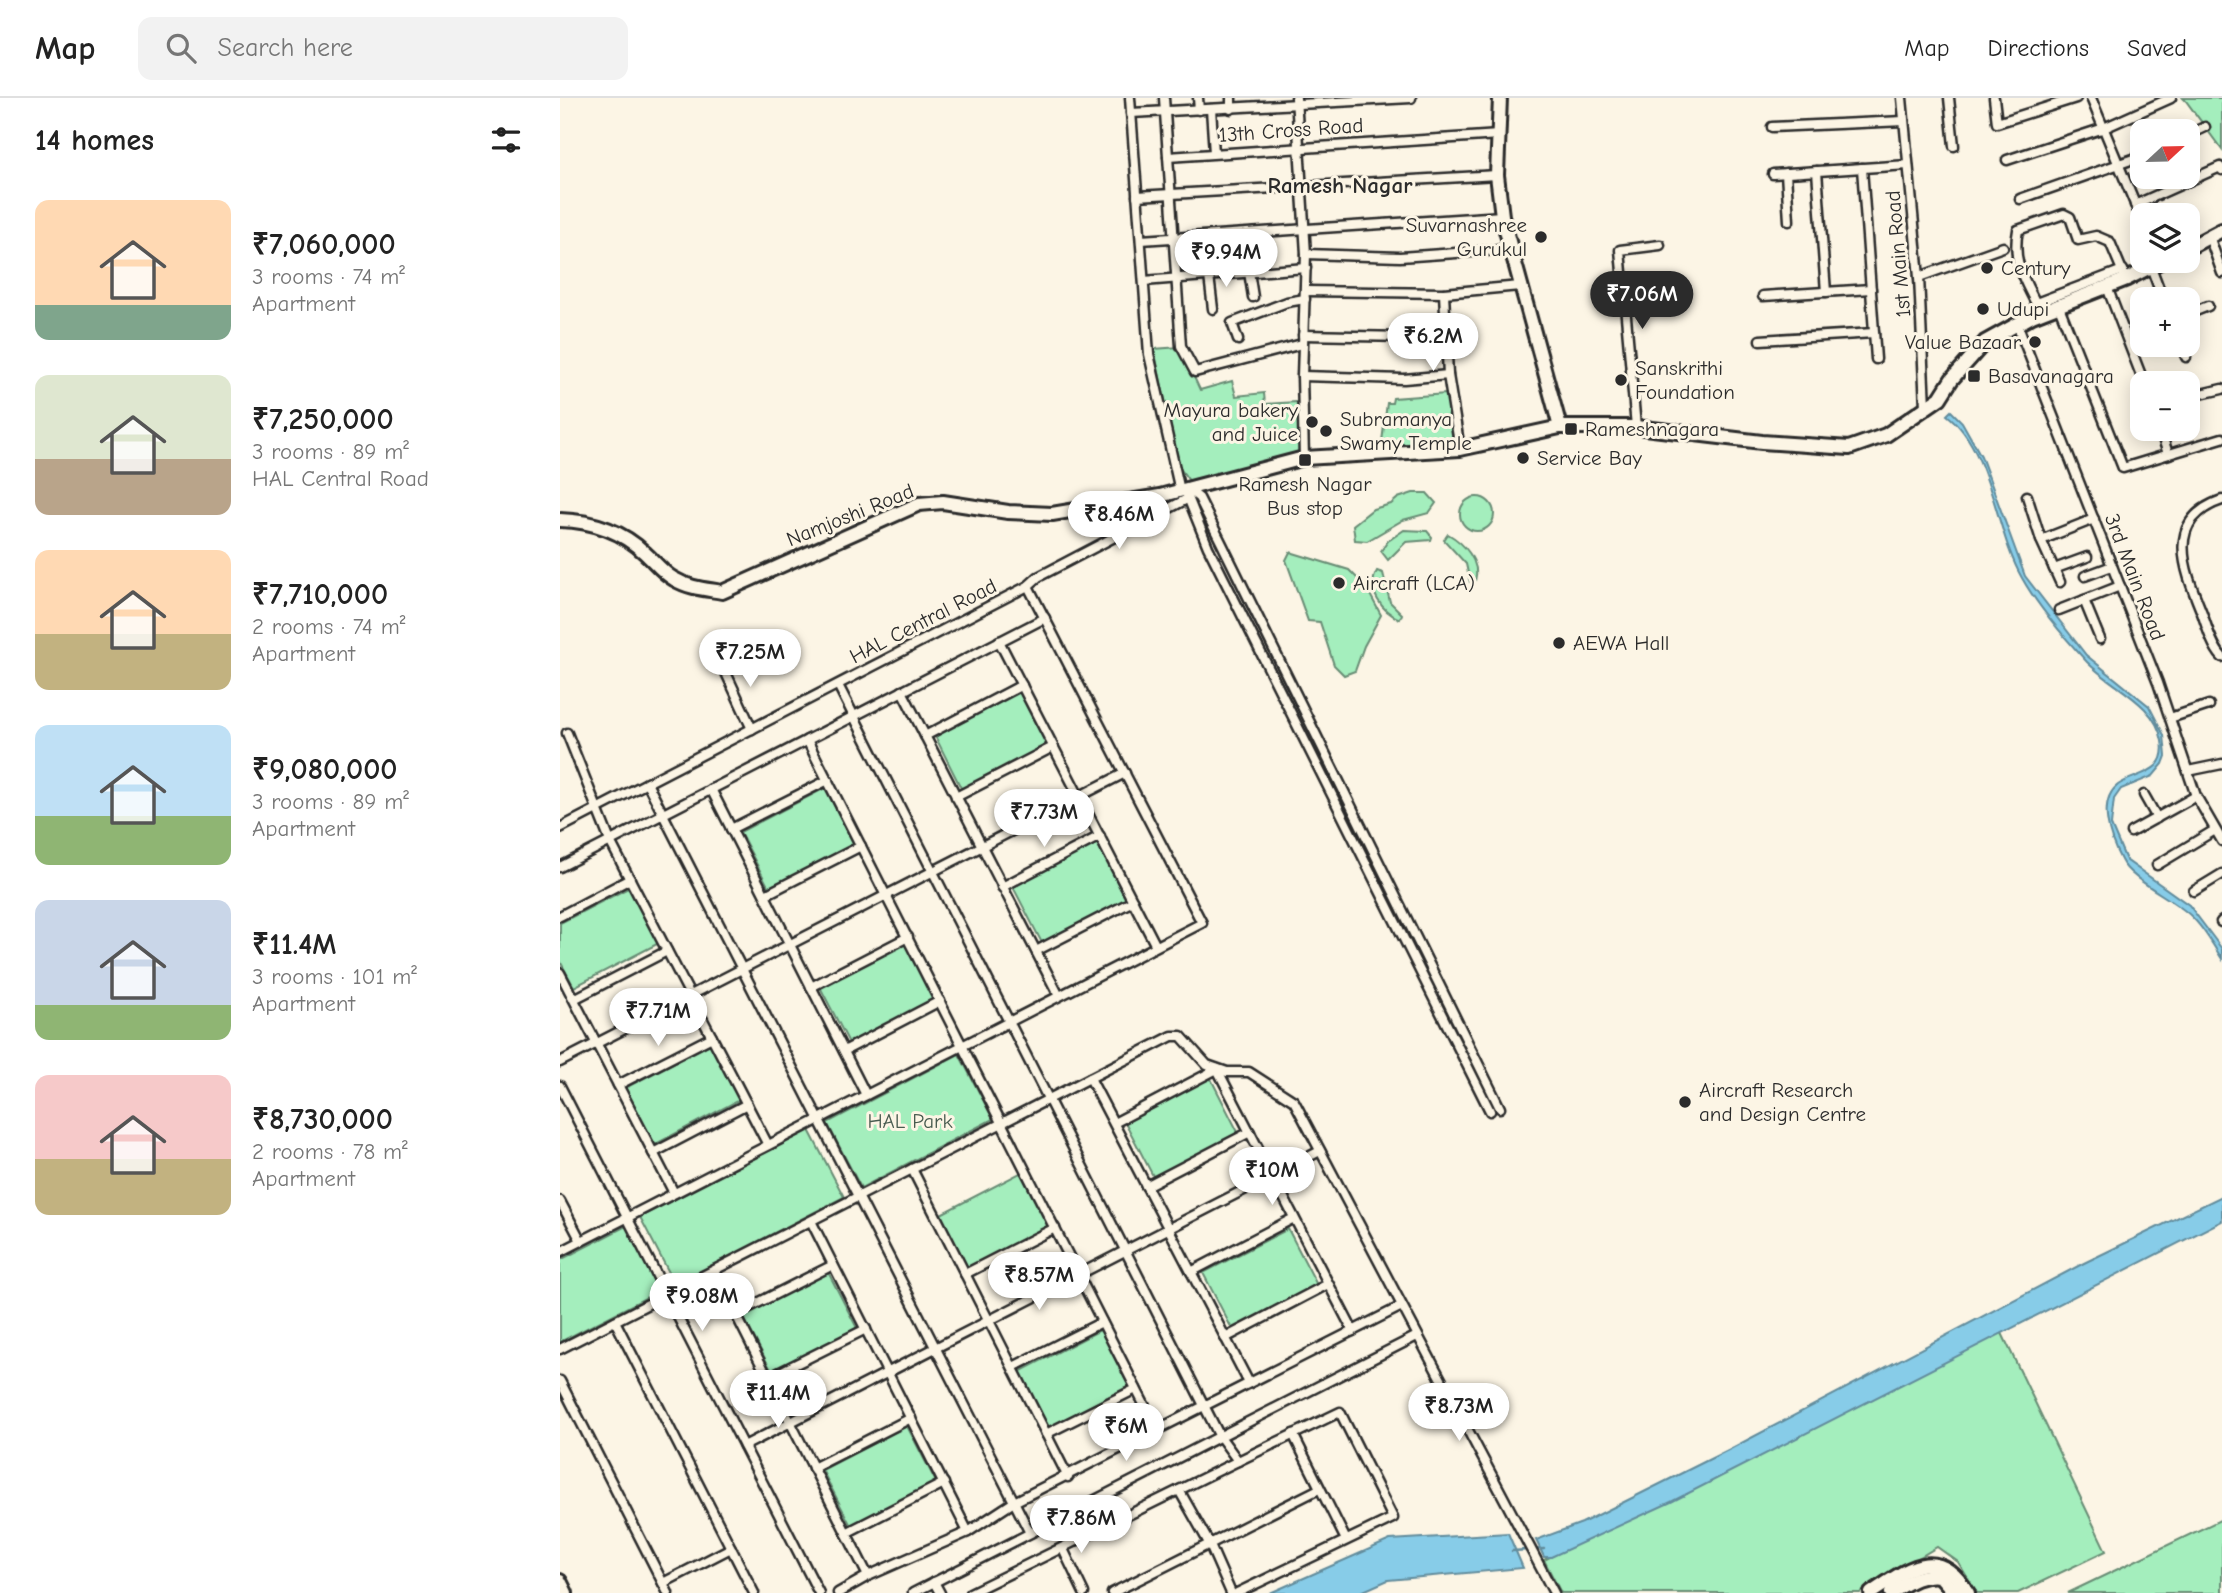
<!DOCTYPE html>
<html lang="en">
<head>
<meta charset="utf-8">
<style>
	body { margin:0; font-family:"Comic Neue",sans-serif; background:#f2f2f2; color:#222; height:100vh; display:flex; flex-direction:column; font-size:26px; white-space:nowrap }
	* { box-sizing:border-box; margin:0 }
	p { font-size:23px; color:#767676 }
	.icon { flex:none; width:38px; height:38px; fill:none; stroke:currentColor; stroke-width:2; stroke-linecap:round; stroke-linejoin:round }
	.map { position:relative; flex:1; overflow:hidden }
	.side { display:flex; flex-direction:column; background:#fff; width:560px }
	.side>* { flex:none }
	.needle { width:46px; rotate:68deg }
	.buttons { position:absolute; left:1570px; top:21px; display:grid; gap:14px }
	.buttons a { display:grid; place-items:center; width:70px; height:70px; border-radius:14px; background:#fff; box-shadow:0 4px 18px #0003; font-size:35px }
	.price { position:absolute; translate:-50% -60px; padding:0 16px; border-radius:24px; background:#fff; color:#222; font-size:23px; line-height:46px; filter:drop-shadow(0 2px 4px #0008) }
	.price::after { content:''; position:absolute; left:50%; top:42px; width:21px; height:16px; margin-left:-10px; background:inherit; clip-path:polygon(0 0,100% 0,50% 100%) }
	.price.current { background:#2b2b2b; color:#fff }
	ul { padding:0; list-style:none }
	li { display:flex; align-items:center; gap:21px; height:175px; padding:0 35px }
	li span { display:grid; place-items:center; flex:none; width:196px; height:140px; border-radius:14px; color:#555 }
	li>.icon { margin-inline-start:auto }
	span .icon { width:84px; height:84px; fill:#fffc; stroke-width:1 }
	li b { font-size:30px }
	h2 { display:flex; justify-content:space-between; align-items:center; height:84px; padding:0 35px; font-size:30px }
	header { display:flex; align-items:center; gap:42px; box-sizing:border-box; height:98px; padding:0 35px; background:#fff; border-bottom:2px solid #e0e0e0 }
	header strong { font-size:33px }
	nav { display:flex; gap:38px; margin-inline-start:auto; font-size:24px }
	.search { width:490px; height:63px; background:#f2f2f2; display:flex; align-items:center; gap:18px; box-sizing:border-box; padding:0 24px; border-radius:14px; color:#767676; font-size:26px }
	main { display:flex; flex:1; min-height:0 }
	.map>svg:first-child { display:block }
</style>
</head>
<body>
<header>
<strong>Map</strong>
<div class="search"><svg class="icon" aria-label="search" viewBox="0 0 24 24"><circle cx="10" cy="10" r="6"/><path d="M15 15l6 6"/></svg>Search here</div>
<nav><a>Map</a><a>Directions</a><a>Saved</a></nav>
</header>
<main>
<section class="side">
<h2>14 homes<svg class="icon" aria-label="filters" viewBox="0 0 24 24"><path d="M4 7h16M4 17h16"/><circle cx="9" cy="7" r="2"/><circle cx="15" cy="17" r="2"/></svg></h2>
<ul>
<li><span style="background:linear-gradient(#ffd9b3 75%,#7fa58c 0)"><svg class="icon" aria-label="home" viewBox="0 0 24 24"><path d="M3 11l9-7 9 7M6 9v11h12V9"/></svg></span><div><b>₹7,060,000</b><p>3 rooms · 74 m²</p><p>Apartment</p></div></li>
<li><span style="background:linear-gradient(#dfe7d0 60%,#b9a48a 0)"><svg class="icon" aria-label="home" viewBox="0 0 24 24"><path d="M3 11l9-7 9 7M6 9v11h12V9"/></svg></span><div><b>₹7,250,000</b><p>3 rooms · 89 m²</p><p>HAL Central Road</p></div></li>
<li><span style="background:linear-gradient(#ffd9b3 60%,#c2b280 0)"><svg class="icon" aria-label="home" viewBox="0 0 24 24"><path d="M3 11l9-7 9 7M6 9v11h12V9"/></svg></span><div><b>₹7,710,000</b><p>2 rooms · 74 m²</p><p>Apartment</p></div></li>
<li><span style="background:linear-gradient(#bfe0f5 65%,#8fb573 0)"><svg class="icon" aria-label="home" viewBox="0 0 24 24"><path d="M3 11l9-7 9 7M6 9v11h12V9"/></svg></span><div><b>₹9,080,000</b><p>3 rooms · 89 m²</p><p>Apartment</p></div></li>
<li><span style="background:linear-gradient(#c9d6e8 75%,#8fb573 0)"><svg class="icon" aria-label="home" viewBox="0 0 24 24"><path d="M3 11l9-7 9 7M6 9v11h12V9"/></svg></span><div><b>₹11.4M</b><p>3 rooms · 101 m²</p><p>Apartment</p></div></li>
<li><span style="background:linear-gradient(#f6c9c9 60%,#c2b280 0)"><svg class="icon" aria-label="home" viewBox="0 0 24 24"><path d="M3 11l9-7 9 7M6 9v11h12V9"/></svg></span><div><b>₹8,730,000</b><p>2 rooms · 78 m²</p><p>Apartment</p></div></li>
</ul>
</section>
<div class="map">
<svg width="1662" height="1495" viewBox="0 0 1662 1495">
	<rect width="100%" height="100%" fill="#fcf5e5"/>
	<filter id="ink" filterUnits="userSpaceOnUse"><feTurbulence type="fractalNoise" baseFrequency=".0143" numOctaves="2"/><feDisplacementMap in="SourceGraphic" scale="14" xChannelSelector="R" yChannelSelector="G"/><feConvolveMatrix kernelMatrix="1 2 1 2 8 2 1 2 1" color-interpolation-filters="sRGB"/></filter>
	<g filter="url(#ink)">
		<g fill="#a4eebd" stroke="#688c74" stroke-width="2">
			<polygon points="1623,0 1662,0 1662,52 1626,3"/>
			<polygon points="620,249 640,292 672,283 676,298 704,295 705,306 736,304 743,309 740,354 630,384 619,369 594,251"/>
			<polygon points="886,296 896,347 821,351 827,305 832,305 833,300"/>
			<polygon points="853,395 867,395 876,405 869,415 843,422 807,443 795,442 793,427 813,411 831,406 838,400"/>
			<circle cx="917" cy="416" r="17"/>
			<polygon points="844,432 867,433 872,439 871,442 846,444 828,462 821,453 828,443"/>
			<path d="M888 436C904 445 921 464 915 483L910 484 906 466 884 442Z"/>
			<polygon points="730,454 789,472 806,489 821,517 804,548 795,573 784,577 774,567 760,524 748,523 726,462"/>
			<path d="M817 473 823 475 830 504 842 516 840 521C822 514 806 492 817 473Z"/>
			<polygon points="459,593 488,649 402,692 374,636"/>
			<polygon points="265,690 294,746 209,790 180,734"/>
			<polygon points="538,744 567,801 482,845 453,789"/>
			<polygon points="70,789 99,845 14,889 0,863 0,825"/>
			<polygon points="345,845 374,901 289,945 260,889"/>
			<polygon points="150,946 179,1002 94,1047 65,990"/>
			<polygon points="399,956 433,1021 301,1090 267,1025"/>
			<polygon points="650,979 679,1036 594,1080 565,1024"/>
			<polygon points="249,1032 284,1099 115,1186 80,1119"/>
			<polygon points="462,1074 491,1130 406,1174 377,1118"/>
			<polygon points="66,1128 99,1193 0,1244 0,1162"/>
			<polygon points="728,1131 757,1187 672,1231 643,1175"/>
			<polygon points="268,1174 297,1230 212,1274 183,1218"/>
			<polygon points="544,1230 573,1286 488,1330 459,1274"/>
			<polygon points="1441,1233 1546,1453 1458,1495 1417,1495 1398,1464 1377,1449 1300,1495 1001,1495 984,1462"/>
			<polygon points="347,1328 376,1384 291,1428 262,1372"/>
			<polygon points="1662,1421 1662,1495 1508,1495"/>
		</g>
		<g fill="#87cce8" stroke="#628c9c" stroke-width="2">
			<path d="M1391 313 1402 324 1421 358 1465 478 1526 557 1589 608 1604 637 1606 658 1603 666 1593 678 1561 691 1554 701 1551 727 1566 762 1629 807 1662 851V861C1653 847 1644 830 1631 818 1614 801 1570 782 1561 762 1551 743 1536 704 1558 687 1576 674 1608 677 1602 643 1595 604 1552 590 1527 564 1504 539 1478 509 1462 480 1435 433 1431 351 1387 317Z"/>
			<polygon points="1662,1098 1662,1123 1111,1404 991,1459 984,1459 976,1442 1022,1425 1172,1350 1524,1165"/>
			<polygon points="948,1435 963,1470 828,1482 799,1495 710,1495 830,1442"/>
		</g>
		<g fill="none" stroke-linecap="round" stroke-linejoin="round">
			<polyline stroke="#628c9c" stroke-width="2.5" points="952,1453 984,1451"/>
			<defs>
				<g id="street">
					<polyline points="570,0 589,256 620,393"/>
					<polyline points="604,0 621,248 635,274 742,246"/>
					<polyline points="638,0 639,12"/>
					<polyline points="671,0 671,11"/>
					<polyline points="736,0 746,156 742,278 744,360"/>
					<polyline points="1342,0 1359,179 1365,309"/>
					<polyline points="1389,0 1394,48"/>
					<polyline points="1434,0 1437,25 1516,0"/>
					<polyline points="1531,0 1582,123"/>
					<polyline points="651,11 654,55"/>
					<polyline points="571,15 851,0"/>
					<polyline points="1212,29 1344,23"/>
					<polyline points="1628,37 1645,29"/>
					<polyline points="608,59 939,37"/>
					<polyline points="1447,62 1544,30 1611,0"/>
					<polyline points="1302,70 1316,261"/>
					<polyline points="1257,73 1266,194"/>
					<polyline points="1226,75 1229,123"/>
					<polyline points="1213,76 1348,67"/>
					<polyline points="577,98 937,77"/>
					<polyline points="1460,101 1582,58"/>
					<polyline points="1575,107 1660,69 1662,72"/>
					<polyline points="1649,138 1662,175"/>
					<polyline points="581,142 942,118"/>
					<polyline points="746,156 840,159 952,151"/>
					<polyline points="1591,169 1603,201"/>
					<polyline points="689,174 693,199"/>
					<polyline points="649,178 653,211"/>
					<polyline points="1359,179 1443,149"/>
					<polyline points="584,183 746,170"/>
					<polyline points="1547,189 1584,285"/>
					<polyline points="746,193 884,195 960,188"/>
					<polyline points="884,195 888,277 900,351"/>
					<polyline points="1203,198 1311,191"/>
					<polyline points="1476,205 1563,172"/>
					<polyline points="1498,206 1563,370 1662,340"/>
					<path d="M1480 214C1467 185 1451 167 1458 132L1504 116 1510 119 1518 142 1536 138 1550 144 1566 182"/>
					<polyline points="1628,216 1648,208"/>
					<polyline points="1457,226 1598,585 1636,698 1662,743"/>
					<polyline points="743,237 845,239 886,236"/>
					<polyline points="678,242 672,225 727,204 745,201"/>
					<polyline points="1200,242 1314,235"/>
					<polyline points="1621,247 1626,259"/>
					<polyline points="742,278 844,281 888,277"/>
					<polyline points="1628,299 1662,291"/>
					<polyline points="1076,329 1060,152 1100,147"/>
					<polyline points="1600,331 1608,356"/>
					<polyline points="628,391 639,400 661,444 940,1010"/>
					<polyline points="627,397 648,449 930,1013"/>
					<polyline points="1467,398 1481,442 1500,484"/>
					<path d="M1662 402C1603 422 1625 473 1642 515 1647 529 1652 548 1662 559"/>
					<polyline points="1481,442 1534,421"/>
					<polyline points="1494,471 1527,459"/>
					<polyline points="1525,478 1552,468"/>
					<polyline points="1524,502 1540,541"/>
					<polyline points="1499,512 1560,488"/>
					<polyline points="439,543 596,848"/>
					<polyline points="161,564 192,631"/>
					<polyline points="278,587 659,1337 678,1363 619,1392 649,1445 671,1495"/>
					<polyline points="342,593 499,898"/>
					<polyline points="1610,620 1649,607"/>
					<polyline points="7,635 50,743 208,1047"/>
					<polyline points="365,638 462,587"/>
					<polyline points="247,642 597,1332"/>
					<polyline points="1628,673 1662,666"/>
					<polyline points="87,685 470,1435"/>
					<polyline points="151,691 306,997"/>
					<polyline points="1584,697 1597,720"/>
					<polyline points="396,699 493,649"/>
					<polyline points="0,730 468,488 478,479 627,401"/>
					<polyline points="171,731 268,682"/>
					<polyline points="1571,734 1636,698"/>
					<polyline points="1597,767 1655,732"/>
					<polyline points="0,769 485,520"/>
					<polyline points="442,789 540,738"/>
					<polyline points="1634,793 1662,776"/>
					<polyline points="205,797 301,748"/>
					<polyline points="0,818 70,781"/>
					<polyline points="1661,824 1662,823"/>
					<polyline points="476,853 573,803"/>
					<polyline points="0,875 114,1095"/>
					<polyline points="251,889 348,839"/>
					<polyline points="14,901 107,853"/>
					<polyline points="284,953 380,903"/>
					<polyline points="0,964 565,675"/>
					<polyline points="530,980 689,1285"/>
					<polyline points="58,987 152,939"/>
					<polyline points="0,988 259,1495"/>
					<polyline points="554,1025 657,971 793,1233"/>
					<polyline points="93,1055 187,1006"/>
					<polyline points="352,1071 508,1379"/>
					<polyline points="586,1088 690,1034"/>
					<polyline points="0,1103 21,1143"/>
					<polyline points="251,1123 408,1434"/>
					<polyline points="0,1154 642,825 468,488"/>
					<polyline points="154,1173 308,1478"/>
					<polyline points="631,1174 734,1120"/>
					<polyline points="405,1176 495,1130"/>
					<polyline points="176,1216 273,1167"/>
					<polyline points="55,1223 194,1495"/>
					<polyline points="665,1240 768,1186"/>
					<polyline points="0,1251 612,938 621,938 647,967 667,974 689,974 734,1003 994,1495"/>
					<polyline points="453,1269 542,1224"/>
					<polyline points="208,1280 306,1231"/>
					<polyline points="0,1283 108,1495"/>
					<polyline points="486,1336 576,1291"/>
					<polyline points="733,1336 786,1442"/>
					<polyline points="184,1348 760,1053"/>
					<polyline points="253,1370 351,1320"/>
					<polyline points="286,1435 384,1385"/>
					<polyline points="503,1451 524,1495"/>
					<polyline points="374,1484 380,1495"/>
					<polyline points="103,1485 171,1450"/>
					<polyline points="278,1495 308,1478 408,1434 454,1404 840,1209"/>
					<polyline points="353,1495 857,1238"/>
					<polyline points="410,1495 619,1392"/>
					<polyline points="552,1495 759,1391"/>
					<polyline points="677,1495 833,1420 780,1314 678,1363"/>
				</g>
				<g id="secondary">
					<polyline points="940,0 937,77 942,118 1000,329"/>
					<polyline points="1628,150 1662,132"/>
					<path d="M0 422C32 423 62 433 85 455 94 463 103 475 114 481 129 490 145 491 162 494L359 406 383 404 448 414 492 416 600 398 744 360 900 351 1000 329H1076L1202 344 1289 350 1326 337 1380 300 1392 281 1425 244 1472 218 1567 181 1602 163"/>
					<path d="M1311 1495C1349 1470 1378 1445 1408 1495"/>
					<path d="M1331 1495C1347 1485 1361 1475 1380 1478L1395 1495"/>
				</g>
				<polyline id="primary" points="0,1483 6,1495"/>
			</defs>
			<use href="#street" stroke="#2b2b2b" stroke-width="13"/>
			<use href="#secondary" stroke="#2b2b2b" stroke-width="18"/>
			<use href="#primary" stroke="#2b2b2b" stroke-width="18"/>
			<use href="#street" stroke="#fcf5e5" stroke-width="8"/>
			<use href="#secondary" stroke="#fcf5e5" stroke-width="12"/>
			<use href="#primary" stroke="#fcf5e5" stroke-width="12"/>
		</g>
	</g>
	<g fill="#2b2b2b" stroke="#fcf5e5" stroke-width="2.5">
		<circle cx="981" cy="139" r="7"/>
		<circle cx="1427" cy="170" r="7"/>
		<circle cx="1423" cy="211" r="7"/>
		<circle cx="1475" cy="244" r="7"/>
		<rect x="1407" y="271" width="14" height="14" rx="3.5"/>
		<circle cx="1061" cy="282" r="7"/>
		<circle cx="752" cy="324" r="7"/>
		<rect x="1004" y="324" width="14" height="14" rx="3.5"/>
		<circle cx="766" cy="333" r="7"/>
		<circle cx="963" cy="360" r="7"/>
		<rect x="738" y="355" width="14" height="14" rx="3.5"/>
		<circle cx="779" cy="485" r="7"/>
		<circle cx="999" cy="545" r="7"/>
		<circle cx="1125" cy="1004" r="7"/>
	</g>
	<g text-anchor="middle" stroke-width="6" stroke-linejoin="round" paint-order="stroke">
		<g font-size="21" fill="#2b2b2b" stroke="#fcf5e5">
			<text transform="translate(731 32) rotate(-4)" y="7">13th Cross Road</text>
			<text transform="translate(1338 156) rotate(-95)" y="7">1st Main Road</text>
			<text transform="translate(290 417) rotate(-22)" y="7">Namjoshi Road</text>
			<text transform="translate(1575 479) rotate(69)" y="7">3rd Main Road</text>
			<text transform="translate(363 523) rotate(-27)" y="7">HAL Central Road</text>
		</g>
		<g font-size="21" fill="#2b2b2b" stroke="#fcf5e5" text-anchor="start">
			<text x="967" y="134" text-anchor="end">Suvarnashree<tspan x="967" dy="24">Gurukul</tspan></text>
			<text x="1441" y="177">Century</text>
			<text x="1437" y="218">Udupi</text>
			<text x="1461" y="251" text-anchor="end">Value Bazaar</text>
			<text x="1075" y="277">Sanskrithi<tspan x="1075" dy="24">Foundation</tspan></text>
			<text x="1428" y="285">Basavanagara</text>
			<text x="738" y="319" text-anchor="end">Mayura bakery<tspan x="738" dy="24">and Juice</tspan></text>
			<text x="780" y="328">Subramanya<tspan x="780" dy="24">Swamy Temple</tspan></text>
			<text x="1025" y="338">Rameshnagara</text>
			<text x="977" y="367">Service Bay</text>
			<text x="745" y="393" text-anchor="middle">Ramesh Nagar<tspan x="745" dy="24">Bus stop</tspan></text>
			<text x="793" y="492">Aircraft (LCA)</text>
			<text x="1013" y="552">AEWA Hall</text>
			<text x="1139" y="999">Aircraft Research<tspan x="1139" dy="24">and Design Centre</tspan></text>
		</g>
		<g font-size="21" fill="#495c50" stroke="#fcf5e5">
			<text x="350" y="1030">HAL Park</text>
		</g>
		<g font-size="23" font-weight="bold" fill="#2b2b2b" stroke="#fcf5e5">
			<text x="780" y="95">Ramesh Nagar</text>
		</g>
	</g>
</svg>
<div class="buttons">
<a><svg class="needle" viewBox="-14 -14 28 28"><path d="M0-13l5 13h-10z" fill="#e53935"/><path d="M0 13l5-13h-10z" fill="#767676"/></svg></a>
<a><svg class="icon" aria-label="layers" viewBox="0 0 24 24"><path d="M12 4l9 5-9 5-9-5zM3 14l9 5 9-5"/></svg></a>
<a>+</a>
<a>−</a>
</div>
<b class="price" style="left:666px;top:191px">₹9.94M</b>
<b class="price current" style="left:1082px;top:233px">₹7.06M</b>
<b class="price" style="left:873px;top:275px">₹6.2M</b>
<b class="price" style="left:559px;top:453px">₹8.46M</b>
<b class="price" style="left:190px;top:591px">₹7.25M</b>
<b class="price" style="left:484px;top:751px">₹7.73M</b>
<b class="price" style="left:98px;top:950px">₹7.71M</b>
<b class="price" style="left:712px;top:1109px">₹10M</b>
<b class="price" style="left:479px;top:1214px">₹8.57M</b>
<b class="price" style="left:142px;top:1235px">₹9.08M</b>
<b class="price" style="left:218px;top:1332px">₹11.4M</b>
<b class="price" style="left:899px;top:1345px">₹8.73M</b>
<b class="price" style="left:566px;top:1365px">₹6M</b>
<b class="price" style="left:521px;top:1457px">₹7.86M</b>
</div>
</main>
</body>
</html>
